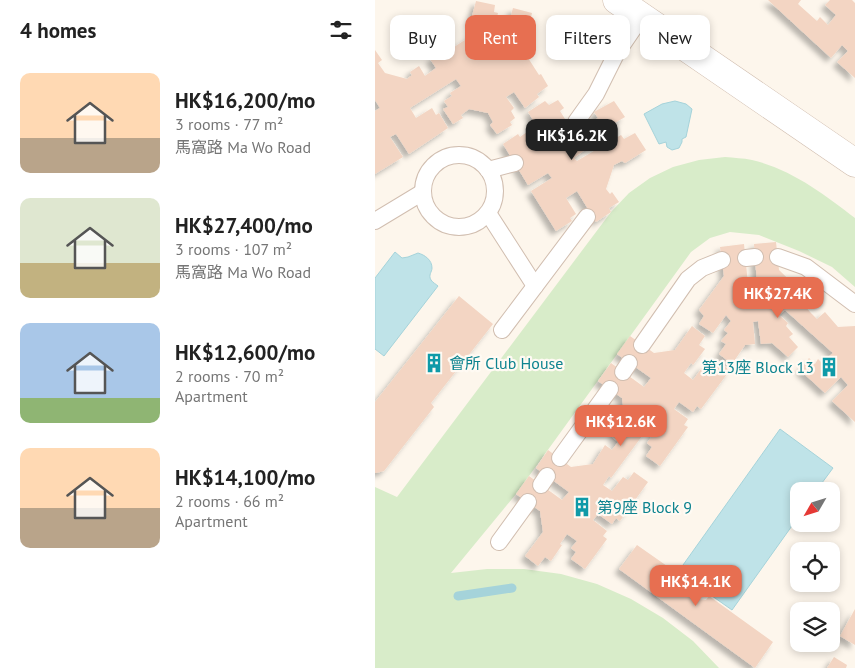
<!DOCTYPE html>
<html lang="en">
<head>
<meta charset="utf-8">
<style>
	body { margin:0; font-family:"PT Sans","Noto Sans TC",sans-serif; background:#f2f2f2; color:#222; height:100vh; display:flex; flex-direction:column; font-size:19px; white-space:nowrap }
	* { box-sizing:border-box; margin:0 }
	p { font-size:16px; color:#767676 }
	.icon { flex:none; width:28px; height:28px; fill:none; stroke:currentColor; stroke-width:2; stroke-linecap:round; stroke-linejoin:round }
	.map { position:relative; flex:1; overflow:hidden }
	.details { display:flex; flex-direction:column; background:#fff; width:375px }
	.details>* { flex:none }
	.top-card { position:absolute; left:15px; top:15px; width:390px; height:45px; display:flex; gap:10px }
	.needle { width:32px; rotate:231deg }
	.tools { position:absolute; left:415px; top:482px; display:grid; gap:10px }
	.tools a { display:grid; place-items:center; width:50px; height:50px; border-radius:10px; background:#fff; box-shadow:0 2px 8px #0003; font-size:25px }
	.price { position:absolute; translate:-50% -42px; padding:0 11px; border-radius:10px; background:#e76f51; color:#fff; font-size:16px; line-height:32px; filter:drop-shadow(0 1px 2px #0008) }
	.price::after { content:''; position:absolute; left:50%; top:30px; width:15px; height:11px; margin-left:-8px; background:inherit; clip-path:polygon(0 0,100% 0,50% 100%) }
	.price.selected { background:#222; color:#fff }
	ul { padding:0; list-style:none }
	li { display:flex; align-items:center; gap:15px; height:125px; padding:0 20px }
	li span { display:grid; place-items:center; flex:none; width:140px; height:100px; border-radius:10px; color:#555 }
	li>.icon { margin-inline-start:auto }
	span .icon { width:60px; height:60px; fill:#fffc; stroke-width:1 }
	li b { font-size:21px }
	h2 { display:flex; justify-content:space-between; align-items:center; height:60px; padding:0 20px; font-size:21px }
	.chip { padding:0 18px; border-radius:10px; background:#fff; box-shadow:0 2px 8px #0003; font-size:18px; line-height:45px }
	.chip.selected { background:#e76f51; color:#fff }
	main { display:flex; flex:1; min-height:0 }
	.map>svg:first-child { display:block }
</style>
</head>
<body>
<main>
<section class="details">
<h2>4 homes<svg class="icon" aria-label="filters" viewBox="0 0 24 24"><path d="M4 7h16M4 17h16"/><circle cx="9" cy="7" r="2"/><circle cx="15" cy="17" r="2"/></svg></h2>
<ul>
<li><span style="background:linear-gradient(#ffd9b3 65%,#b9a48a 0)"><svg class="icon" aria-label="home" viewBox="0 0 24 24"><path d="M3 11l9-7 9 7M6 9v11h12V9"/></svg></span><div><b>HK$16,200/mo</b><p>3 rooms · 77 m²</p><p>馬窩路 Ma Wo Road</p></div></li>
<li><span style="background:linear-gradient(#dfe7d0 65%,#c2b280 0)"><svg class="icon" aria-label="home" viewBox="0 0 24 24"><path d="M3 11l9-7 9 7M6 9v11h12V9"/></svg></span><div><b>HK$27,400/mo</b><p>3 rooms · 107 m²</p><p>馬窩路 Ma Wo Road</p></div></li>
<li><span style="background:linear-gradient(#a9c7e8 75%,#8fb573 0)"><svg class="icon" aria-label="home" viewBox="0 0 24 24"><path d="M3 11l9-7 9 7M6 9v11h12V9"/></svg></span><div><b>HK$12,600/mo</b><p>2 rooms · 70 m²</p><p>Apartment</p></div></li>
<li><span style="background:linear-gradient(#ffd9b3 60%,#b9a48a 0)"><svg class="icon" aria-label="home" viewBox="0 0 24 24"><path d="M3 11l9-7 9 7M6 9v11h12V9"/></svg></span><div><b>HK$14,100/mo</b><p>2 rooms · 66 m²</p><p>Apartment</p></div></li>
</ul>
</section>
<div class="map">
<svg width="480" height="668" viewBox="0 0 480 668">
	<defs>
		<filter id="shadow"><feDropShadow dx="-4.5" dy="4.5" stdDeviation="2.5" flood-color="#0004"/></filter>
	</defs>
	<rect width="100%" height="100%" fill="#fdf6ec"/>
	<path fill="#d8ecc9" d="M350 157C359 158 368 158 377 160 416 169 449 194 480 218V287L457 267 424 251 384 235 355 232 335 238 316 252 141 494 76 573 112 569H149L186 574 222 584 256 599 288 618 318 641 344 668H0V487L22 497 236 212 254 193 275 178 298 167 324 160Z"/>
	<g fill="#bfe3e8" stroke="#a5d3da">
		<polygon points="300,101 311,104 317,109 311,137 307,139 307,142 304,148 297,150 292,147 291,142 284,144 269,114 287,104"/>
		<path d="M20 252 27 258 33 257 43 253C50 255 57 260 57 268 57 272 53 275 56 280 58 283 61 284 63 286L9 356 0 349V278Z"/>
		<polygon points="405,429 458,468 441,491 424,491 424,516 357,610 303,572"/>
	</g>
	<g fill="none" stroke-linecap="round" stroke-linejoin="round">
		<polyline stroke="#a5d3da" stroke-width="9" points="83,596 137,588"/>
	</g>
	<g fill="#f3d5c3" filter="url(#shadow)">
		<polygon points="393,0 426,0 423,4 442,21 445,17 453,25 461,15 450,5 455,0 477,0 480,3 480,78 462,62 473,51 467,45 456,58"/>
		<polygon points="101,1 120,5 119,12 123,13 113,54 123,56 132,15 136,15 138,8 157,13 151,38 148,37 146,47 164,75 166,74 173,86 162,94 164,97 150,108 139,92 131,97 139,108 136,111 140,118 135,122 137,125 122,134 115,125 118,122 113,113 94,109 86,115 88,118 78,124 68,109 73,107 69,101 77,96 75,93 86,86 81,79 35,108 41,118 57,108 61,115 64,113 73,128 34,154 21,134 15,137 28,157 0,174 0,111 5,108 0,100 0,50 7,60 3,63 10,73 32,79 37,75 35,72 44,66 50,76 61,68 55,59 65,53 67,55 96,36 98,25 95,24"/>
		<polygon points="183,100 189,108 185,111 190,119 212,125 223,118 219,112 239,101 250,117 238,124 241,127 199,158 202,161 246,135 249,139 260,133 271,150 250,163 247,161 239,165 231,189 235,194 237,192 244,202 234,208 236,212 221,222 202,191 191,198 201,214 195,218 197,221 181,231 156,191 177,178 173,173 153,185 128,144 143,134 145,137 152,132 162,148 172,142 153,112 170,101 174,105"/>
		<polygon points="401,242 404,270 436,301 430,306 435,312 442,319 450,312 463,327 480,326 480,422 457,401 473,385 466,377 450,393 425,370 434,358 440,364 443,359 447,363 458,353 410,310 404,315 413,323 411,326 418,334 414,337 423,347 413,357 397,343 386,344 383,321 378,322 380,344 370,345 357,364 344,354 351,344 346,341 353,333 349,330 356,321 351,315 338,333 324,324 329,316 324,310 349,276 345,247 369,244 373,284 382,284 379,244"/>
		<polygon points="84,296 118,324 56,403 59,407 9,471 1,473 0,473 0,402"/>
		<polygon points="317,326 330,336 324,345 330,349 318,365 316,363 309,373 318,380 329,365 334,369 340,360 355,370 326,409 322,406 318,412 304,402 299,409 313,419 309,425 313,427 285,466 271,456 277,447 272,443 282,429 273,422 267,430 270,432 236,478 234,476 228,485 237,491 248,477 253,480 259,472 273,482 245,521 241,518 237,524 223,514 218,520 232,531 228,536 232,539 210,569 196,559 201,552 196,548 202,541 192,534 185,544 187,545 176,561 170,557 163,566 150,556 168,532 165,511 141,494 154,476 187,500 194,492 161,468 173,450 196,467 218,464 230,445 237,450 243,442 237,437 250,419 247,398 223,381 236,363 269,387 276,378 242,354 255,336 279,353 300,350"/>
		<polygon points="262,545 322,587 320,593 323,599 331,600 334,596 398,642 380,668 244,569"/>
		<polygon points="480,609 480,645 465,636"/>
		<polygon points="459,657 472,665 471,668 452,668"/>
	</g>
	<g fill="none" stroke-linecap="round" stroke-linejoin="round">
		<defs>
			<g id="service">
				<polyline points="201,122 221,94 241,54 267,16"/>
				<circle cx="84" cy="191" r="36"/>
				<polyline points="113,170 140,163"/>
				<polyline points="113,213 160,286"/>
				<polyline points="0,221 48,192"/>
				<polyline points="403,257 431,267 480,304"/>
				<polyline points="371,258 380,257"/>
				<polyline points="127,330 212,217"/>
				<polyline points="267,345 313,279 327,268 347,260"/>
				<polyline points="248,372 254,363"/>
				<polyline points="185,458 235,389"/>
				<polyline points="166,485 172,476"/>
				<polyline points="124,542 153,502"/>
			</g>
			<polyline id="tertiary" points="242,0 480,163"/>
		</defs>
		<use href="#service" stroke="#d1beb0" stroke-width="18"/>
		<use href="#tertiary" stroke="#d1beb0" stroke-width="29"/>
		<use href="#service" stroke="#fff" stroke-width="16"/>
		<use href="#tertiary" stroke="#fff" stroke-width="28"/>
	</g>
	<defs>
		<symbol id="building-bare" viewBox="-9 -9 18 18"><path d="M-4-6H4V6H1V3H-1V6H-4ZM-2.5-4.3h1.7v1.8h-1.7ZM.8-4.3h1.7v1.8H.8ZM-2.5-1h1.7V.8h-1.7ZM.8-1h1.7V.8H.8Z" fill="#0f9aa8" stroke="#fffaf3" stroke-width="2.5" paint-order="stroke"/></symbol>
	</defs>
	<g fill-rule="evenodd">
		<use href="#building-bare" x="45" y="349" width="28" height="28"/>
		<use href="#building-bare" x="440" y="353" width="28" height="28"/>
		<use href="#building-bare" x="193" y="493" width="28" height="28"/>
	</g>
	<g text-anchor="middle" stroke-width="4.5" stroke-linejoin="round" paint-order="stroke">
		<g font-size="16" fill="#0d838f" stroke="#fffaf3" text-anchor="start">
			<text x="74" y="369">會所 Club House</text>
			<text x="439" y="373" text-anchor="end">第13座 Block 13</text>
			<text x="222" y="513">第9座 Block 9</text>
		</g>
	</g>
</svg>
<div class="tools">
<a><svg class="needle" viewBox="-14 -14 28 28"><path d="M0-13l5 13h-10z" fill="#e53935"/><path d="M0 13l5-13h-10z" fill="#767676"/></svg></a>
<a><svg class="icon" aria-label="locate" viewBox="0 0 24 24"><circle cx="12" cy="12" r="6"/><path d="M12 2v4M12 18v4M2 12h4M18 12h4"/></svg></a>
<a><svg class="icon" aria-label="layers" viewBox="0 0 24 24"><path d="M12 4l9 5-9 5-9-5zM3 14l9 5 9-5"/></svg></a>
</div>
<b class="price selected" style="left:197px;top:161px">HK$16.2K</b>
<b class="price" style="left:403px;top:319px">HK$27.4K</b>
<b class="price" style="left:246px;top:447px">HK$12.6K</b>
<b class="price" style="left:321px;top:607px">HK$14.1K</b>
<div class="top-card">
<a class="chip">Buy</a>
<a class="chip selected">Rent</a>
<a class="chip">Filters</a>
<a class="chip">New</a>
</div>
</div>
</main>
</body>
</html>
